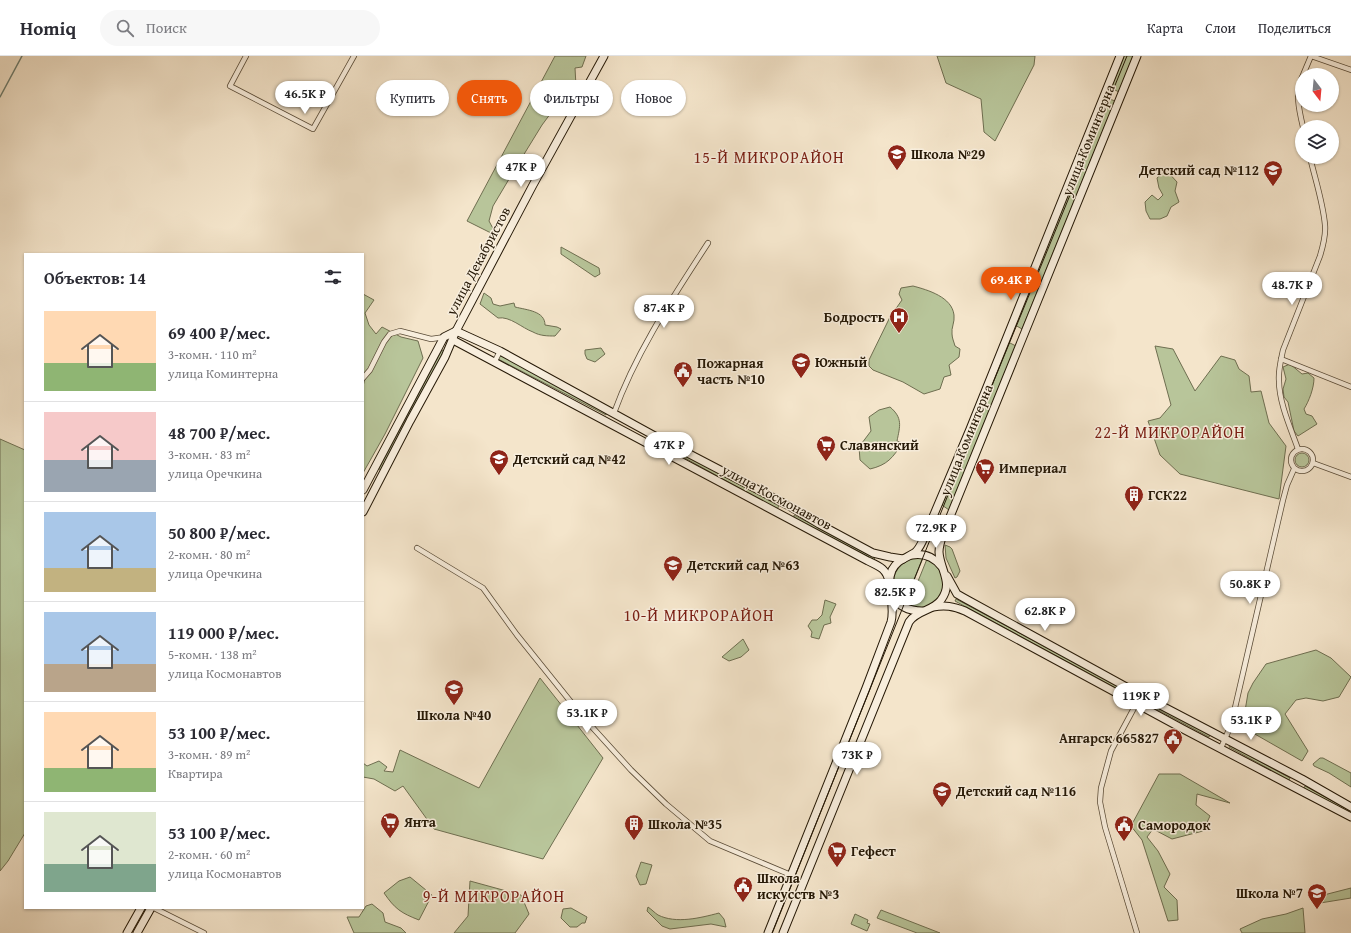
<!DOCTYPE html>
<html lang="ru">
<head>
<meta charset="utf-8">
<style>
	body { margin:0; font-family:"Gentium Book Plus",serif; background:#f7f7f7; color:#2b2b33; height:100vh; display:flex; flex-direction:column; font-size:15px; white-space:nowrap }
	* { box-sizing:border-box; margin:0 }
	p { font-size:13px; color:#7c7c81 }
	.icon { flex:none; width:22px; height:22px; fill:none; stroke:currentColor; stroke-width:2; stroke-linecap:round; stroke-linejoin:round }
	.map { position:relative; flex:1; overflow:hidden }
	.side { position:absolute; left:24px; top:197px; width:340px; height:656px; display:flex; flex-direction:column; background:#fff; border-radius:0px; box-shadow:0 1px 3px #0004 }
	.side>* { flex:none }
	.guide { position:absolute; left:376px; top:24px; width:380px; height:36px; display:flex; gap:8px }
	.needle { width:26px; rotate:164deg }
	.fabs { position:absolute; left:1295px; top:12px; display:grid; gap:8px }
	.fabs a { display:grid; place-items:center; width:44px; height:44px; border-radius:50%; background:#fff; box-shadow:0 1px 3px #0004; font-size:20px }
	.price { position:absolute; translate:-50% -34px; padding:0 9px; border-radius:14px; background:#fff; color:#222; font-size:13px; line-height:26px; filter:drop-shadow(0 1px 2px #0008) }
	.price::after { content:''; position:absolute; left:50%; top:24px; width:12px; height:9px; margin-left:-6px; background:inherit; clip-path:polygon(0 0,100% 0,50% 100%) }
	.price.on { background:#ea580c; color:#fff }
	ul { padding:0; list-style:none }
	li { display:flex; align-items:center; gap:12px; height:100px; padding:0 20px }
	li+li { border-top:1px solid #e1e1e2 }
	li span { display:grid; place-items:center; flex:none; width:112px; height:80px; border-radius:0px; color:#555 }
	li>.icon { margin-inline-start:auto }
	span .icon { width:48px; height:48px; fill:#fffc; stroke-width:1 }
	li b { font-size:17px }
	h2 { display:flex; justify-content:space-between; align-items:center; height:48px; padding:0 20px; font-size:17px }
	.chip { padding:0 14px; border-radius:18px; background:#fff; box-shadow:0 1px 3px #0004; font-size:14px; line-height:36px }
	.chip.on { background:#ea580c; color:#fff }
	header { display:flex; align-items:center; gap:24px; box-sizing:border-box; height:56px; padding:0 20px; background:#fff; border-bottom:1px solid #e1e1e2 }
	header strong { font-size:19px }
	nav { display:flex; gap:22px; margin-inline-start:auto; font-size:14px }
	.search { width:280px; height:36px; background:#f7f7f7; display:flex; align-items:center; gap:10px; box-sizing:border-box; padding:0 14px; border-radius:22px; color:#7c7c81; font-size:15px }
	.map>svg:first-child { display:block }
</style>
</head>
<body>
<header>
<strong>Homiq</strong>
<div class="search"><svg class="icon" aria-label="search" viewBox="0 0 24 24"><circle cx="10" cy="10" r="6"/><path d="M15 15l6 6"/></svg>Поиск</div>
<nav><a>Карта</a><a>Слои</a><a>Поделиться</a></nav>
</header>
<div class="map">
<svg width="1351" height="877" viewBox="0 0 1351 877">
	<rect width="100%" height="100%" fill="#f4e5cb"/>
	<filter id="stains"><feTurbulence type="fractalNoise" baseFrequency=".005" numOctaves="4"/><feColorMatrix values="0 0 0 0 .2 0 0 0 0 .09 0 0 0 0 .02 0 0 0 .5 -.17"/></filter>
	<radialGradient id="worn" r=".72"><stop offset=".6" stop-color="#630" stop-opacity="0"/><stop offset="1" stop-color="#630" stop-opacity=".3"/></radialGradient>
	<g fill="#b8c59a" stroke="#6e6e50">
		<polygon points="555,0 586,0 582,11 575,12 576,30 565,38 542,69 518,108 493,150 489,165 497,180 467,165"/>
		<polygon points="937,0 1035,0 1034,9 995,85 984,76 981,43 946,27"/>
		<polygon points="1124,0 1133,0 1119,36 1111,32"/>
		<polygon points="1107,42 1115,45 1022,273 1015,269"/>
		<polygon points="1166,114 1177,126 1175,135 1179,146 1171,151 1167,160 1160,163 1150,163 1146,155 1145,146 1152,139 1158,144 1163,139 1159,132 1157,122"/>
		<polygon points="561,191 599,212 600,218 595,221 561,198"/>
		<path d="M913 230C928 234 952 241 954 259 955 266 951 272 952 278 952 282 954 286 955 290L960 293 959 301 949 309 951 319 944 321 940 333 924 338 903 326 873 314 869 310V304L890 261 902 244 899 238 901 232Z"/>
		<path d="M484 237 491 242 493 248 500 250 514 247 515 251C527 254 545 255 545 269L557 271 561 273 555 280C548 280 540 280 533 276 522 272 510 260 498 262L480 248Z"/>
		<polygon points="363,238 374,244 365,257 369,269 376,278 382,271 401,281 418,285 423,302 385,378 363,417 363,330 365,323 363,320"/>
		<polygon points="1008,286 1016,290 949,454 942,449"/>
		<polygon points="1155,290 1173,293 1195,335 1221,300 1235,304 1239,313 1249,320 1251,336 1261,335 1269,367 1286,390 1279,443 1180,418 1160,399 1148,365 1160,362 1171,349"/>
		<polygon points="601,292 605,298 595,306 587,303 585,298 585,294"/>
		<polygon points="442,294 445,295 381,414 379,413"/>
		<polygon points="501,299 607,356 606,359 498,303"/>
		<path d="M1290 308 1302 318 1308 317 1314 322C1314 332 1309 345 1304 353L1306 358 1312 360 1317 368 1298 380 1294 375 1288 346 1284 341 1283 333 1286 323 1283 311Z"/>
		<path d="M890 351C903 362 900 370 897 385L902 387C893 402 887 409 870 413L860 404 859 391 871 375 869 361 879 354Z"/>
		<polygon points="0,383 25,394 25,777 8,805 0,815"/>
		<polygon points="658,383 779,450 777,453 656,386"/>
		<circle cx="1302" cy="404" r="7"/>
		<polygon points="794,459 875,501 874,504 794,462"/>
		<polygon points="945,489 950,491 952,493 959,512 960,515 957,521 955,522 946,502"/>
		<path d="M915 502H923L904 549C901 545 896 541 895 536 889 520 900 505 915 502Z"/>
		<path d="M927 503C949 514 949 546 923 552 918 553 912 551 908 550Z"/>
		<polygon points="956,543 1132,637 1130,640 955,545"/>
		<polygon points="825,544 836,548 830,561 831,567 824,569 819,583 811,581 812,576 808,570 812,564 817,564 822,559"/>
		<polygon points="743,583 749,594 741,601 729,605 722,601"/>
		<polygon points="1316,594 1331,602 1351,621 1339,641 1323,645 1306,642 1296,644 1285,658 1308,695 1302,705 1246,673 1247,661 1245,655 1248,637 1253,627 1266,608"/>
		<polygon points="540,622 603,702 543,803 434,773 403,730 395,735 374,723 363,721 363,707 367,710 379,705 387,711 384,715 393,716 400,694 479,732"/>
		<polygon points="1146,645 1210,679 1209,681 1145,647"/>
		<polygon points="1230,689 1290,722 1289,724 1229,691"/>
		<polygon points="1320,702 1323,702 1351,717 1351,731 1329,717 1314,710 1313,708"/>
		<polygon points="1159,718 1180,718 1230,747 1197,738 1196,749 1210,760 1203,775 1172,783 1153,773 1147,781 1158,795 1170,818 1164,831 1177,844 1178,864 1168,865 1142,784 1131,770"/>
		<polygon points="1305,730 1351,755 1351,758 1304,732"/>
		<polygon points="641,806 652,809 646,828 640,829 636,820"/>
		<path d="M410 821 432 839 419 864C401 857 395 853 384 837L399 825Z"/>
		<polygon points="470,825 521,839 529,858 515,877 454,877 468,860"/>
		<polygon points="1351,832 1351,842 1314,848 1312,842"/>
		<polygon points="372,848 383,857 385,866 401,872 406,877 354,877 347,861 359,861 366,850"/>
		<path d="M648 851C651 853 655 857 658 859 676 868 700 862 719 857L724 863 726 871 711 868 670 873 662 870 647 855Z"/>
		<polygon points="571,852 587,861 585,867 582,867 577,871 570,871 561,862 563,853"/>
		<polygon points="1303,852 1305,877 1242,877 1240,873 1262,863 1286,858"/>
		<polygon points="881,854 940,877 917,877 877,862"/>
		<polygon points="855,858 868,864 867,867 870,868 867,875 851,868"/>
	</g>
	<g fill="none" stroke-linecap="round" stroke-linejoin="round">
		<polyline stroke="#6c7c6f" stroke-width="1.5" points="0,41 22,0"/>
		<defs>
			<g id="street">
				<polyline points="246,0 230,30 313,73 354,0"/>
				<polyline points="1311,0 1351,14"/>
				<polyline points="1303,19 1311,0"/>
				<path d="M1302 21C1295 38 1299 54 1303 71"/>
				<polyline points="1281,303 1351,331"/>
				<polyline points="495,305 500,295"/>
				<polyline points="363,322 370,314 384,286 390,278 400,275 431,283 445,281"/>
				<path d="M614 357C636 296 673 241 708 187"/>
				<circle cx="1302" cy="404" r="11"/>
				<path d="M1298 393C1291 373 1279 347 1279 325 1278 315 1281 304 1283 294L1320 200C1323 190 1326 179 1325 169 1323 146 1315 123 1310 101"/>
				<polyline points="1313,407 1351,421"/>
				<polyline points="417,492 483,532 517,579 583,661 631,714 666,748 710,785 791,819"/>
				<polyline points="1221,692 1231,669 1283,444 1287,429 1294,413"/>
				<polyline points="154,852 204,877"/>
				<polyline points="1137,877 1105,771 1100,746 1101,732 1111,695 1141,639"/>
			</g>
			<g id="secondary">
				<polyline points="456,275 500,295 653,379 789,450 819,468 873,497 890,501 903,503"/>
				<path d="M453 284 868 505C879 510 887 513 889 526"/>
				<polyline points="363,434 444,281 456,275"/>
				<polyline points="363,456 410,365 445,301 456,275 533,129 604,0"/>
				<path d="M912 499C924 497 933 500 941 510"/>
				<polyline points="947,520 957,538 964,542 1141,639 1302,723 1351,751"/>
				<path d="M893 540C899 551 909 555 922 555"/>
				<path d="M933 551C945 549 953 550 965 555L1183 673 1351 761"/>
				<polyline points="127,877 141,852"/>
				<polyline points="137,877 151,852"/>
				<path d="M768 877 866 632 891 566C896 548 885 530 892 514 898 503 905 503 914 497 919 494 921 488 924 482L970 373 1120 0"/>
				<path d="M783 877 909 566C917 554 933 555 941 544 954 527 940 514 939 496 939 490 941 484 943 478L1137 0"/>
			</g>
		</defs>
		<use href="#street" stroke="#594b37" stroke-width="6"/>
		<use href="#secondary" stroke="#251806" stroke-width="9"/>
		<use href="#street" stroke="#f8eedd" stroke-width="4.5"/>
		<use href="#secondary" stroke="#f8eedd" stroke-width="7"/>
		<polyline stroke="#251806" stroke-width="1" points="772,877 993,327 1127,0"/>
	</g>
	<defs>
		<symbol id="school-pin" viewBox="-11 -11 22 30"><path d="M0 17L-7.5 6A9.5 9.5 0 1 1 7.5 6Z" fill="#8f2418" stroke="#f8eedd"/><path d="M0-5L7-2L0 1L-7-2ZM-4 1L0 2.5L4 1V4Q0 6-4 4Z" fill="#fff"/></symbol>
		<symbol id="hospital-pin" viewBox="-11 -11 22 30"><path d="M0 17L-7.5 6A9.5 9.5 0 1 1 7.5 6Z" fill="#8f2418" stroke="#f8eedd"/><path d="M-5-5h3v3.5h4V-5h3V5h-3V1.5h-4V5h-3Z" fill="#fff"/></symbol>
		<symbol id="civic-pin" viewBox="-11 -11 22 30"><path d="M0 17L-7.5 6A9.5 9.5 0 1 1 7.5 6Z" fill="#8f2418" stroke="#f8eedd"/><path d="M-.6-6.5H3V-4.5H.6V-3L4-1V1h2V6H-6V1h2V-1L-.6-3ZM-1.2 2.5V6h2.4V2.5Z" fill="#fff"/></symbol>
		<symbol id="supermarket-pin" viewBox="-11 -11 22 30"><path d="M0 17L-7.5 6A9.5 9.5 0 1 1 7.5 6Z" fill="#8f2418" stroke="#f8eedd"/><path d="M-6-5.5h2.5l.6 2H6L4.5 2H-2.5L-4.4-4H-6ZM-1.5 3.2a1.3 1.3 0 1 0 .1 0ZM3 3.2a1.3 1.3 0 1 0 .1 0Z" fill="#fff"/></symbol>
		<symbol id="building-pin" viewBox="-11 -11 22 30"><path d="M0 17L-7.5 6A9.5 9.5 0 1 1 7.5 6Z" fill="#8f2418" stroke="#f8eedd"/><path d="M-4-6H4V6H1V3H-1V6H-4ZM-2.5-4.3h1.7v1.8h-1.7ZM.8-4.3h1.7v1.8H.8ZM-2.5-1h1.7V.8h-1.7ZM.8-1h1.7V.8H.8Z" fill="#fff"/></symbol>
	</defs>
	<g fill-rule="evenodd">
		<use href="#school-pin" x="886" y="87" width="22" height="30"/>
		<use href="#school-pin" x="1262" y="103" width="22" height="30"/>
		<use href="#hospital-pin" x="888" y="250" width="22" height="30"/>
		<use href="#school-pin" x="790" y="295" width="22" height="30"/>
		<use href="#civic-pin" x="672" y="304" width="22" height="30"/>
		<use href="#supermarket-pin" x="815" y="378" width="22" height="30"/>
		<use href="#school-pin" x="488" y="392" width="22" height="30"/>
		<use href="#supermarket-pin" x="974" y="401" width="22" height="30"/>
		<use href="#building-pin" x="1123" y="428" width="22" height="30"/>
		<use href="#school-pin" x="662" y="498" width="22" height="30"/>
		<use href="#school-pin" x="443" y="622" width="22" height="30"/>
		<use href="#civic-pin" x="1162" y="671" width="22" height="30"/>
		<use href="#school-pin" x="931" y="724" width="22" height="30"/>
		<use href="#supermarket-pin" x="379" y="755" width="22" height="30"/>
		<use href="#building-pin" x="623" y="757" width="22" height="30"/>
		<use href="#civic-pin" x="1113" y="758" width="22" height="30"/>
		<use href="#supermarket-pin" x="826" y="784" width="22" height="30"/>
		<use href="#civic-pin" x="732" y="819" width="22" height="30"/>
		<use href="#school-pin" x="1306" y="826" width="22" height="30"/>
	</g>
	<g text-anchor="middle" stroke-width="3" stroke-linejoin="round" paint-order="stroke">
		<g font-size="14" fill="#251806" stroke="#f8eedd">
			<text transform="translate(1088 84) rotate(-68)" y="5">улица Коминтерна</text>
			<text transform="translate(478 205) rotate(-62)" y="5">улица Декабристов</text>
			<text transform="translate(966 384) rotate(-68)" y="5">улица Коминтерна</text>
			<text transform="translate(777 441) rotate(28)" y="5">улица Космонавтов</text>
		</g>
		<g font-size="14" font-weight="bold" fill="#251806" stroke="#f8eedd" text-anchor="start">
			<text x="911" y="103">Школа №29</text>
			<text x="1259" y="119" text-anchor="end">Детский сад №112</text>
			<text x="885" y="266" text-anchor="end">Бодрость</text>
			<text x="815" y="311">Южный</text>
			<text x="697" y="312">Пожарная<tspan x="697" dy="16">часть №10</tspan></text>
			<text x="840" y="394">Славянский</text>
			<text x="513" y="408">Детский сад №42</text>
			<text x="999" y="417">Империал</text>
			<text x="1148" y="444">ГСК22</text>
			<text x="687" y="514">Детский сад №63</text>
			<text x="454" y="664" text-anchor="middle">Школа №40</text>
			<text x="1159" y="687" text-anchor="end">Ангарск 665827</text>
			<text x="956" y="740">Детский сад №116</text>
			<text x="404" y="771">Янта</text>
			<text x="648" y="773">Школа №35</text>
			<text x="1138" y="774">Самородок</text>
			<text x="851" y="800">Гефест</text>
			<text x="757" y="827">Школа<tspan x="757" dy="16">искусств №3</tspan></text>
			<text x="1303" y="842" text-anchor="end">Школа №7</text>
		</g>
		<g font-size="16" letter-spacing="1" fill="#7a1f14" stroke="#f8eedd">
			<text x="769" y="107">15-Й МИКРОРАЙОН</text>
			<text x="1170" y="382">22-Й МИКРОРАЙОН</text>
			<text x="699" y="565">10-Й МИКРОРАЙОН</text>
			<text x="494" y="846">9-Й МИКРОРАЙОН</text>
		</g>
	</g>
	<rect width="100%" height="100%" filter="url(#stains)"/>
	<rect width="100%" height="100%" fill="url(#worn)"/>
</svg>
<div class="fabs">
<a><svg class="needle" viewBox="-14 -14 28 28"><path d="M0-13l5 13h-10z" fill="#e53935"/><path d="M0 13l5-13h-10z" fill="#7c7c81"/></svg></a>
<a><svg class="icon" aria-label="layers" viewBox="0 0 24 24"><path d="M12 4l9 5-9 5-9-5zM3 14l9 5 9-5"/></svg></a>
</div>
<b class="price" style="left:305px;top:59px">46.5K ₽</b>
<b class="price" style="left:521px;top:132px">47K ₽</b>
<b class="price on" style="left:1011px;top:245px">69.4K ₽</b>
<b class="price" style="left:1292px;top:250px">48.7K ₽</b>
<b class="price" style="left:664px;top:273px">87.4K ₽</b>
<b class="price" style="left:669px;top:410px">47K ₽</b>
<b class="price" style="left:936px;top:493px">72.9K ₽</b>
<b class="price" style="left:1250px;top:549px">50.8K ₽</b>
<b class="price" style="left:895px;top:557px">82.5K ₽</b>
<b class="price" style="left:1045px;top:576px">62.8K ₽</b>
<b class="price" style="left:1141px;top:661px">119K ₽</b>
<b class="price" style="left:587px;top:678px">53.1K ₽</b>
<b class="price" style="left:1251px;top:685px">53.1K ₽</b>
<b class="price" style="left:857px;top:720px">73K ₽</b>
<div class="guide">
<a class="chip">Купить</a>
<a class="chip on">Снять</a>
<a class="chip">Фильтры</a>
<a class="chip">Новое</a>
</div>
<section class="side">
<h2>Объектов: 14<svg class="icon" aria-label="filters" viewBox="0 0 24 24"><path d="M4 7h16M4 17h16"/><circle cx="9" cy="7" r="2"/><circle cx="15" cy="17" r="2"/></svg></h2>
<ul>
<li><span style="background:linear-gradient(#ffd9b3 65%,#8fb573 0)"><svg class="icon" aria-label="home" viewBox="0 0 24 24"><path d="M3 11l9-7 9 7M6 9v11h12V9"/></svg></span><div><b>69 400 ₽/мес.</b><p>3-комн. · 110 m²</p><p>улица Коминтерна</p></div></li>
<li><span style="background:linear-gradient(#f6c9c9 60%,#9aa5b1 0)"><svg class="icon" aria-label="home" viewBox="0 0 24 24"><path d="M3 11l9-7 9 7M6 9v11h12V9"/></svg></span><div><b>48 700 ₽/мес.</b><p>3-комн. · 83 m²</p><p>улица Оречкина</p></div></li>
<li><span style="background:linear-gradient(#a9c7e8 70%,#c2b280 0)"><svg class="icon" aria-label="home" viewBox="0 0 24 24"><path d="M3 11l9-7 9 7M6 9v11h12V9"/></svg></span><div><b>50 800 ₽/мес.</b><p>2-комн. · 80 m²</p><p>улица Оречкина</p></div></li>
<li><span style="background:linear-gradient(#a9c7e8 65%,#b9a48a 0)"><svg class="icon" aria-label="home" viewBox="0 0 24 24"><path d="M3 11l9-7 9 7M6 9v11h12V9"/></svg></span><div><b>119 000 ₽/мес.</b><p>5-комн. · 138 m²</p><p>улица Космонавтов</p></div></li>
<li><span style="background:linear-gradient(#ffd9b3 70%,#8fb573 0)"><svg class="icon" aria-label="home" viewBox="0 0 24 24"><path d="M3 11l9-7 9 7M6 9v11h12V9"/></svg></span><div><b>53 100 ₽/мес.</b><p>3-комн. · 89 m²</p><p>Квартира</p></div></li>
<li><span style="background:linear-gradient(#dfe7d0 65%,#7fa58c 0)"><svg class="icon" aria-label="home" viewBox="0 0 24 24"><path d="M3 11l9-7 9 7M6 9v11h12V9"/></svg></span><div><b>53 100 ₽/мес.</b><p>2-комн. · 60 m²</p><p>улица Космонавтов</p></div></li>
</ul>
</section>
</div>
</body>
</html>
